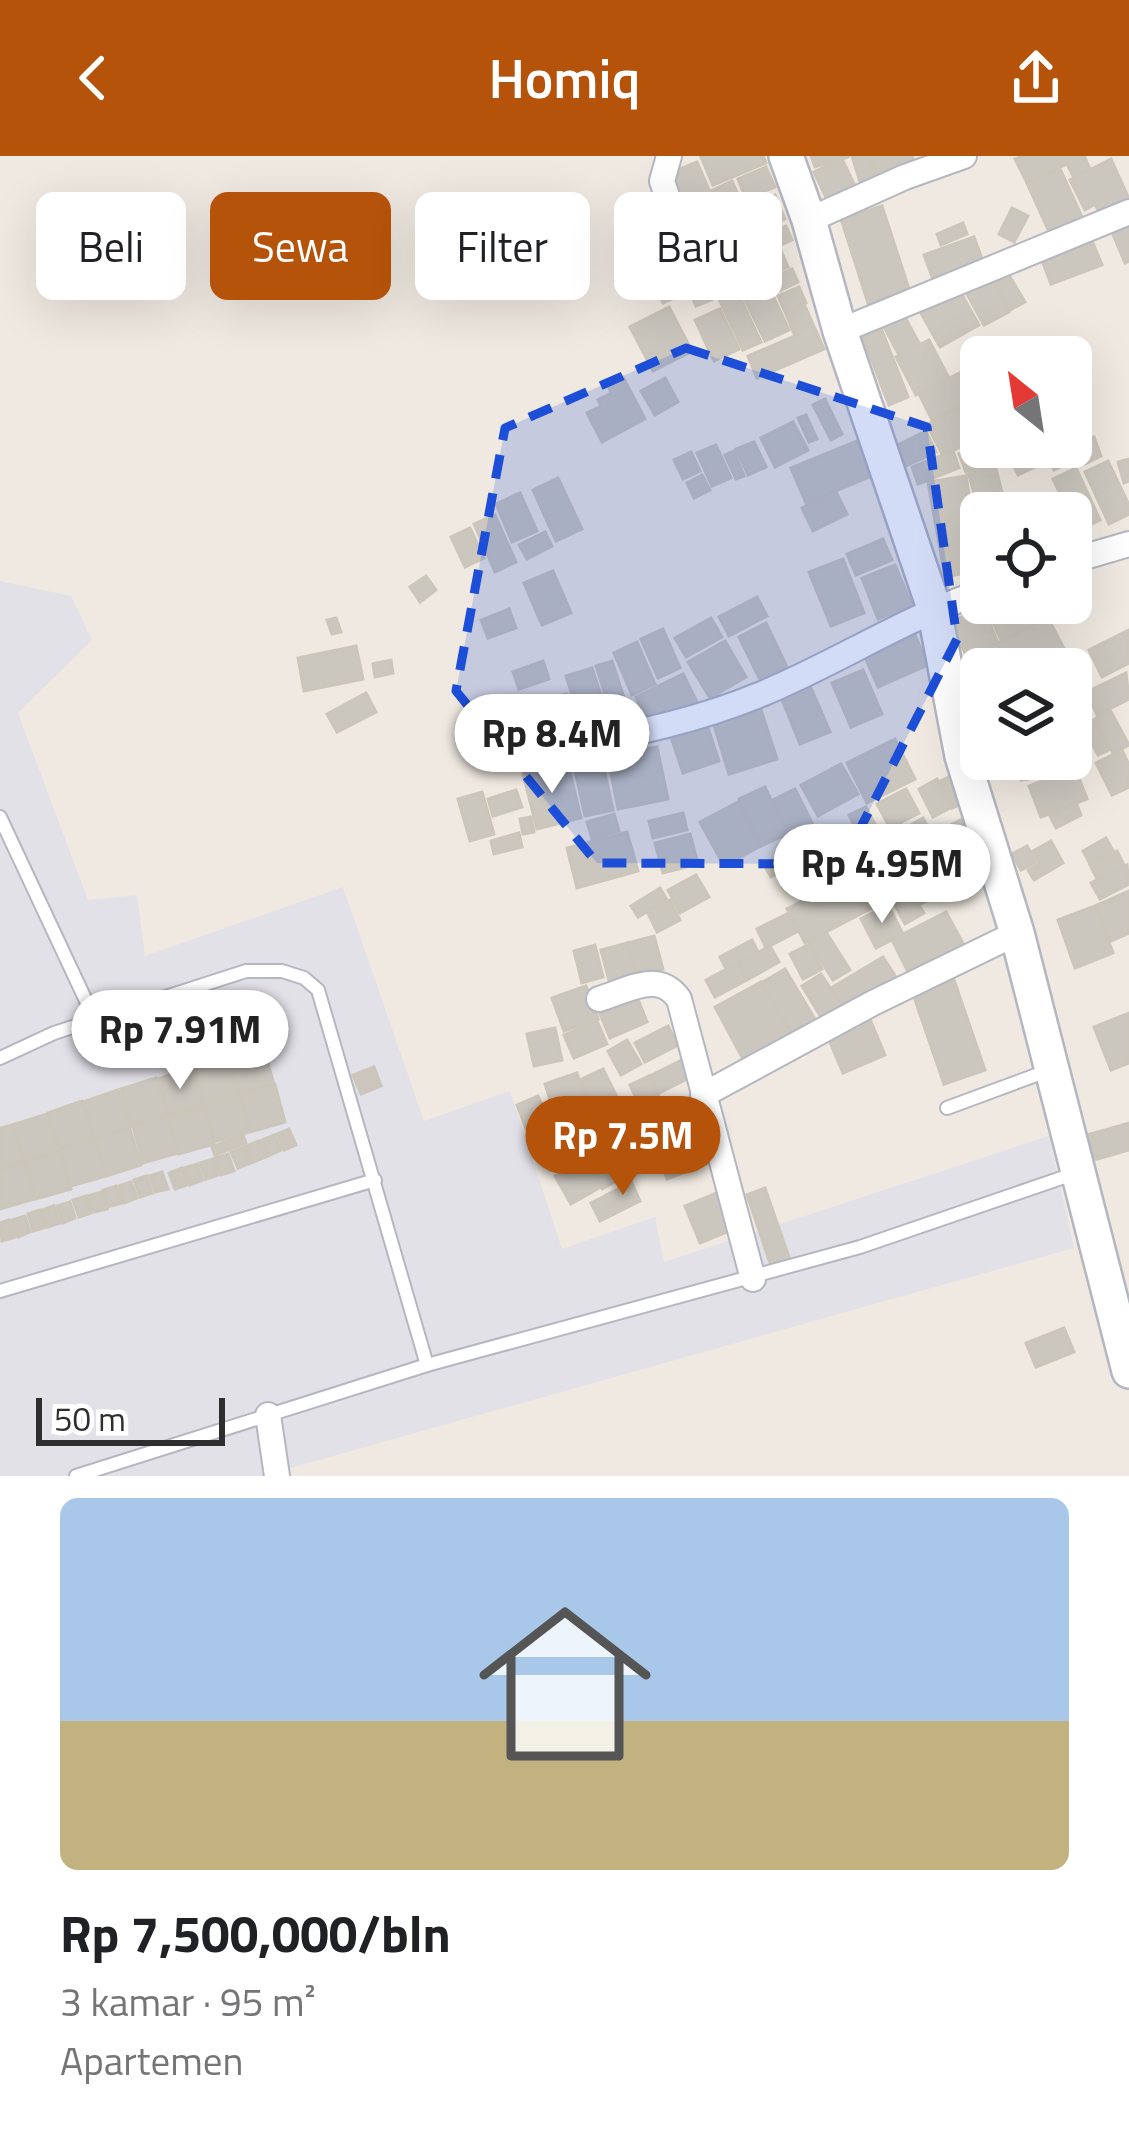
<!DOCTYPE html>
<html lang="id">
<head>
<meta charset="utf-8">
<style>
	body { margin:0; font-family:"Titillium Web",sans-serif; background:#f2f2f2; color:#202124; height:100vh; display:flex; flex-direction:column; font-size:45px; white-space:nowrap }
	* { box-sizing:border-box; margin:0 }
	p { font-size:39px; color:#757577 }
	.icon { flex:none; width:66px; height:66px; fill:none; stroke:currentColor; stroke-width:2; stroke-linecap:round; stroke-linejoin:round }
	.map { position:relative; height:1320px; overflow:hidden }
	.side { display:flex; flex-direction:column; background:#fff; flex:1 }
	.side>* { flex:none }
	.banner { position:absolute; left:36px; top:36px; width:1059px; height:108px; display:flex; gap:24px }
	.needle { width:78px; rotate:330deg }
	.fabs { position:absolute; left:960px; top:180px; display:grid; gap:24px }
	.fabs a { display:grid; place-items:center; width:132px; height:132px; border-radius:18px; background:#fff; box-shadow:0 12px 48px #0002; font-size:60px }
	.scale { position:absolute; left:36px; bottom:30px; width:189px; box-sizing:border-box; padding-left:12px; border:6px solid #2e2e2e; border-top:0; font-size:33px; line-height:42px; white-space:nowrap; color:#2e2e2e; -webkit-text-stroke:9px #fff; paint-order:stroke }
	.price { position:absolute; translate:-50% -102px; padding:0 27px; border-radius:42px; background:#fff; color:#222; font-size:39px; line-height:78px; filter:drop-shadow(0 3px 6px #0008) }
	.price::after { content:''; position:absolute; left:50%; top:72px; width:36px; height:27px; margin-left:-18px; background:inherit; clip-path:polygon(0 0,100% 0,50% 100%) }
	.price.selected { background:#b45309; color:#fff }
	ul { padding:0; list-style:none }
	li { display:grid; align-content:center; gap:24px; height:636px; padding:0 60px }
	li span { display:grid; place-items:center; height:372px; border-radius:18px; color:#555 }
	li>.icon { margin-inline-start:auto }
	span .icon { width:216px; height:216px; fill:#fffc; stroke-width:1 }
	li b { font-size:51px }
	.tag { padding:0 42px; border-radius:18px; background:#fff; box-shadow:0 12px 48px #0002; font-size:42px; line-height:108px }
	.tag.selected { background:#b45309; color:#fff }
	header { display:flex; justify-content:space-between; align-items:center; height:156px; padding:0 60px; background:#b45309; color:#fff; font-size:54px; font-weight:600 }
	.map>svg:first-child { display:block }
</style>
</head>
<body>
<header><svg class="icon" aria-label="back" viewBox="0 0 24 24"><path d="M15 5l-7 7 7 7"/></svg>Homiq<svg class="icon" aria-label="share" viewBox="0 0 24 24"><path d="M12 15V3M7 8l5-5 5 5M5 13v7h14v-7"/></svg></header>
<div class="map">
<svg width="1129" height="1320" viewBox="0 0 1129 1320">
	<rect width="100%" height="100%" fill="#efe9e1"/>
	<polygon fill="#e3e1e8" points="0,425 71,440 92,484 18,557 88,744 137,739 145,800 343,731 424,965 510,935 562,1093 655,1061 664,1106 1049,980 1074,1092 262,1320 0,1320"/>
	<g fill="#cbc7bf" stroke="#cbc5ba" stroke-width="3">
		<polygon points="763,0 766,7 713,29 701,1"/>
		<polygon points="811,0 848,0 848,1 815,11"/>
		<polygon points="852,0 868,0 875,21 860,26"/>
		<polygon points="871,0 912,0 915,10 878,22"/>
		<polygon points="1022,0 1084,0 1090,13 1074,22 1067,8 1027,27 1015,3"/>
		<polygon points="842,3 858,36 830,50 814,16"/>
		<polygon points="1111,3 1129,43 1100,58 1095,48 1085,54 1070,24"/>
		<polygon points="697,6 713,43 681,57 665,19"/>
		<polygon points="766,11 775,31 746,43 738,23"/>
		<polygon points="1060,13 1083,63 1050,78 1027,27"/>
		<polygon points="732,25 741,45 719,55 711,35"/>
		<polygon points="661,37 675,71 641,85 627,52"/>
		<polygon points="775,39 785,63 744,80 735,57"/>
		<polygon points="709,48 713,58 681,72 676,62"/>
		<polygon points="882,50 910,136 869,150 841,63"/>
		<polygon points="1012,52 1028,60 1014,86 999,78"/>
		<polygon points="730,57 739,76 712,88 704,68"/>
		<polygon points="963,67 967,78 941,89 937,78"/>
		<polygon points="1129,69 1129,105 1125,107 1112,76"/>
		<polygon points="786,70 792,84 779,90 788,111 765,120 750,85"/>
		<polygon points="743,81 747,90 695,113 691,104"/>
		<polygon points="974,81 984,108 934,126 924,99"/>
		<polygon points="1091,82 1102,109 1051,128 1041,102"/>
		<polygon points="750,93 762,121 731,134 719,107"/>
		<polygon points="714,110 726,138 696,150 684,123"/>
		<polygon points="792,113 798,126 777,136 771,122"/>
		<polygon points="1006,114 1025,146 1010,154 991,122"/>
		<polygon points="677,116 686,137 663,147 654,126"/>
		<polygon points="987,116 1009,156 984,169 962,129"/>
		<polygon points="766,125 789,174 765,185 741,136"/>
		<polygon points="956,128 979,169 940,191 917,150"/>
		<polygon points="799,131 806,147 785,156 778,140"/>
		<polygon points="737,135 761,186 743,194 719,143"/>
		<polygon points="805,150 824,193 757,222 748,200 795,180 786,158"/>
		<polygon points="669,151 692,195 653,215 630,171"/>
		<polygon points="720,153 739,193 714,205 695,164"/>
		<polygon points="904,159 920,189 899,199 883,169"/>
		<polygon points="881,172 908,241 889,249 862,179"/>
		<polygon points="929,184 949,222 916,239 896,201"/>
		<polygon points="973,210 981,226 981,239 932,264 919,238"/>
		<polygon points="623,221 645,263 602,286 587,257 601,250 598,244 611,237 608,229"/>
		<polygon points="665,222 678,246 655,259 641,235"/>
		<polygon points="981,241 981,280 943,300 927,269"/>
		<polygon points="825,243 842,278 831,284 813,249"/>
		<polygon points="806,259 817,283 809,286 798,262"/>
		<polygon points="793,266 808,294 775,311 761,282"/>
		<polygon points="926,275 936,296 906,310 896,290"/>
		<polygon points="1094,281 1101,300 1085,308 1077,288"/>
		<polygon points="857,285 872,320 806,347 791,312"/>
		<polygon points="754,286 766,311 748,319 736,293"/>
		<polygon points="1071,288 1078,303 1054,314 1043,291"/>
		<polygon points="716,289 731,322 712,330 697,297"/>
		<polygon points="981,290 991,291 996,305 966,316 959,298"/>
		<polygon points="1005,291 1035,291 1043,307 1018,319"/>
		<polygon points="734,295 744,320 736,323 725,299"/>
		<polygon points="953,295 959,312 918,328 912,311"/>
		<polygon points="691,296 700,315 683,323 674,304"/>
		<polygon points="1129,303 1129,325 1124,327 1118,306"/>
		<polygon points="1108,305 1129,349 1129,358 1109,368 1085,316"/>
		<polygon points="995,309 1005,348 979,355 968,316"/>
		<polygon points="1076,312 1100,364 1077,375 1053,323"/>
		<polygon points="702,319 710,334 694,342 687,327"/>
		<polygon points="966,320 981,414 945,421 928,326"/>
		<polygon points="558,322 582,373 556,385 533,334"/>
		<polygon points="836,336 847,358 813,375 802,352"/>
		<polygon points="520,337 537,375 512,386 496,348"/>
		<polygon points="1041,340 1049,357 1020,357 1017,351"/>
		<polygon points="495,359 516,406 495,416 474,368"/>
		<polygon points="470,372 484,402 465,411 451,381"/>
		<polygon points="545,376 552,390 527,403 519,389"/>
		<polygon points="883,383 892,404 856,419 847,398"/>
		<polygon points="843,403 864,457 831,470 809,416"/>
		<polygon points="895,409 912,449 878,463 862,422"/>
		<polygon points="553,415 571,457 542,469 524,427"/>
		<polygon points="426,420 436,434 420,446 410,431"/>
		<polygon points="757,441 767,460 729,480 719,461"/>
		<polygon points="1014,447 1044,447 1051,461 1001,484 989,458"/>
		<polygon points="983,451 998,487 967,501 951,466"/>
		<polygon points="509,453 516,472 488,482 481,464"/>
		<polygon points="336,462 341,476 332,478 327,464"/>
		<polygon points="711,462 722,481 686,501 675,482"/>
		<polygon points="1048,462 1067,498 1036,513 998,513 988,492"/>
		<polygon points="766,467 787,511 760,524 739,481"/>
		<polygon points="912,472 928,509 878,531 862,494"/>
		<polygon points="663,473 680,512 658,522 641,483"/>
		<polygon points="1129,474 1129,507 1102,521 1089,494"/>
		<polygon points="725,485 746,521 710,542 688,506"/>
		<polygon points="637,486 655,528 632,539 614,497"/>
		<polygon points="356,490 363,523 304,535 298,502"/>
		<polygon points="391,504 393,517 375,521 373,508"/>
		<polygon points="543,505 549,523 519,533 513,516"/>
		<polygon points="612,505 628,554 612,560 596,510"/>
		<polygon points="592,512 608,560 582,570 566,520"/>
		<polygon points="863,514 882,558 851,571 832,527"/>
		<polygon points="1071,514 1086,550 1071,556"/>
		<polygon points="1126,517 1129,543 1097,559 1087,536"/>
		<polygon points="683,518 698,548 651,572 636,541"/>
		<polygon points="809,527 830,576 800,588 780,539"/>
		<polygon points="366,537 376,556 337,576 327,558"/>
		<polygon points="566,538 578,577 551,585 539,546"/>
		<polygon points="759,548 777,603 729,618 712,563"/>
		<polygon points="1110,554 1129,589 1113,597 1095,563"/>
		<polygon points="1094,564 1109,594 1098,599 1083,570"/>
		<polygon points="706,566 719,605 683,617 670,578"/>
		<polygon points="895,583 915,623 867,647 847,607"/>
		<polygon points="657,591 668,643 618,653 608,601"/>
		<polygon points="1071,591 1079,610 1060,618 1054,603 1071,603"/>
		<polygon points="1122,594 1129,609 1129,631 1112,639 1096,607"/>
		<polygon points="1017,603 1051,603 1054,619 1021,624"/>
		<polygon points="602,604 613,654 585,660 574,610"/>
		<polygon points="568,608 581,662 537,673 523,618"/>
		<polygon points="841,608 858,638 818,660 801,629"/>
		<polygon points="1075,612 1087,643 1041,661 1029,630"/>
		<polygon points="950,620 964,647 952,652 939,626"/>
		<polygon points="937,623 952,651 933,661 919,633"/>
		<polygon points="765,631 787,678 761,690 739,643"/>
		<polygon points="795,633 814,671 792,682 773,644"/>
		<polygon points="906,633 919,657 890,672 877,648"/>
		<polygon points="516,634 522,651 493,660 488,643"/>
		<polygon points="482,636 494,678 470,685 458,643"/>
		<polygon points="738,646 761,690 724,710 700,666"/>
		<polygon points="1076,647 1081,659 1056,672 1050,660"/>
		<polygon points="866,651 876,670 859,679 849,659"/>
		<polygon points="683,657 687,674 653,682 649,665"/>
		<polygon points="614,658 619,675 592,683 587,666"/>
		<polygon points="531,661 534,676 523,678 520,663"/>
		<polygon points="923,662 934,684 905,699 894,678"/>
		<polygon points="964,662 972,677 940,694 932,679"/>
		<polygon points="891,675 906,702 888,712 873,686"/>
		<polygon points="627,676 638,715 577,732 567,692"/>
		<polygon points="519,677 522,691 494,698 491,685"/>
		<polygon points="690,678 698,708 663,717 655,687"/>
		<polygon points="869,678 879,697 855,710 845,691"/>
		<polygon points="820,682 838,716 814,729 796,695"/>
		<polygon points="1106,682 1113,695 1090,708 1083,695"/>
		<polygon points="1051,685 1063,707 1034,724 1028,714 1040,707 1033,695"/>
		<polygon points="952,688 961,705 928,721 920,705"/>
		<polygon points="1027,690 1036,706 1021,714 1012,698"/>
		<polygon points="1117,695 1124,709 1097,723 1090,709"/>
		<polygon points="785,699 791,708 771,721 765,711"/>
		<polygon points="909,700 916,714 895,726 888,712"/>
		<polygon points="800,704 818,737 809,741 791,708"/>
		<polygon points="956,707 966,724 919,749 924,757 905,768 886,732 922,712 928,723"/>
		<polygon points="1127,709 1129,728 1100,743 1091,727"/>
		<polygon points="869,710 887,744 805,787 787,753"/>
		<polygon points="696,719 709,741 680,757 668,734"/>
		<polygon points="660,732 667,744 638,761 631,750"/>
		<polygon points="1129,735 1129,777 1111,785 1095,750"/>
		<polygon points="670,744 680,764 657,776 647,755"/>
		<polygon points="888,749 903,778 876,792 861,763"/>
		<polygon points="1095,750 1113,797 1075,812 1058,764"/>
		<polygon points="946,756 966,793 911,822 892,784"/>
		<polygon points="789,757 798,775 766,792 757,773"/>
		<polygon points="826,776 850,814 833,824 809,786"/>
		<polygon points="654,780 663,813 637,821 627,787"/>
		<polygon points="752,784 758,796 726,813 720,801"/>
		<polygon points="627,787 637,821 610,828 601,794"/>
		<polygon points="810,788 822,813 803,823 790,798"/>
		<polygon points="595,789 603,821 582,827 574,795"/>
		<polygon points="770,790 779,806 747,824 738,807"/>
		<polygon points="883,801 899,826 846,858 831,832"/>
		<polygon points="738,807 747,824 715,841 706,824"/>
		<polygon points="785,813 816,865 792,878 761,827"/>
		<polygon points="821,818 844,854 824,866 802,830"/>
		<polygon points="954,824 985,914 944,928 913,838"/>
		<polygon points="761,826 791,879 744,905 715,851"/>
		<polygon points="586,830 598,863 564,875 552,842"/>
		<polygon points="638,843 647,866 610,882 600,858"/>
		<polygon points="1129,857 1129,907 1111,914 1094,871"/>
		<polygon points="869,861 885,899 843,917 827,879"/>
		<polygon points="597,865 607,888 574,902 564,879"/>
		<polygon points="668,870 678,889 645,906 635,887"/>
		<polygon points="555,872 562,904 534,910 527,878"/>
		<polygon points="627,884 641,908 621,919 608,895"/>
		<polygon points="263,891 274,928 239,938 228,901"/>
		<polygon points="228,901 238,938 204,948 193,911"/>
		<polygon points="682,904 691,921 659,937 650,920"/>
		<polygon points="374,911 381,930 361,938 353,919"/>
		<polygon points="192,912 203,949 168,959 157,923"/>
		<polygon points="603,913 618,943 594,955 580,924"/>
		<polygon points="577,917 591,961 559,971 545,928"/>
		<polygon points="649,920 663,950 643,958 630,929"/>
		<polygon points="156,922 167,959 132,969 121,933"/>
		<polygon points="275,929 285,966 250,976 240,939"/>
		<polygon points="118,934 130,971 95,982 83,946"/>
		<polygon points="239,939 249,976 214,986 204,948"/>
		<polygon points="538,940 549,966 527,975 517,949"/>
		<polygon points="82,945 94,982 59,993 48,957"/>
		<polygon points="204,951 214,988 179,998 169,961"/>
		<polygon points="47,958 59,994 24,1005 12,969"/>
		<polygon points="168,960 178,997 143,1007 133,970"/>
		<polygon points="702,967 716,1004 667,1023 653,987"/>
		<polygon points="1129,967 1129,994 1094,1004 1087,979"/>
		<polygon points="12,969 23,1005 0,1013 0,972"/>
		<polygon points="130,973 141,1009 106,1020 95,983"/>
		<polygon points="289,973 296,989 284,994 277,978"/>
		<polygon points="243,979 246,987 215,999 212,991"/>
		<polygon points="274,979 281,994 268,1000 262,984"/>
		<polygon points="95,983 106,1020 71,1030 60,994"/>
		<polygon points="259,985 266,1001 253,1006 246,990"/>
		<polygon points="244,991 251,1007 238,1012 231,996"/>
		<polygon points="616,992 630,1017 602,1033 588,1008"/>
		<polygon points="60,996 71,1033 36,1043 25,1006"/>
		<polygon points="228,998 234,1015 221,1019 215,1002"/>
		<polygon points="213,1003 218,1019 206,1023 200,1007"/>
		<polygon points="586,1003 601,1031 571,1048 555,1020"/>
		<polygon points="24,1006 35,1043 0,1053 0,1014"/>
		<polygon points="197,1008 203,1024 190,1029 184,1012"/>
		<polygon points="182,1012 187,1029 175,1033 169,1017"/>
		<polygon points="162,1016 168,1033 155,1036 150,1020"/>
		<polygon points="147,1020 152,1037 140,1041 134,1024"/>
		<polygon points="131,1026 137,1042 124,1047 119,1030"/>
		<polygon points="632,1027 640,1045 614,1058 606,1039"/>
		<polygon points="116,1030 122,1047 108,1051 103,1034"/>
		<polygon points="765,1032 790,1104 771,1110 747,1039"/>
		<polygon points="101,1036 107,1053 94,1056 88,1040"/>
		<polygon points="719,1036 734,1073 700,1087 685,1050"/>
		<polygon points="86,1040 91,1057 79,1061 73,1044"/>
		<polygon points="605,1040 614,1058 600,1065 591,1047"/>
		<polygon points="70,1046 75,1062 63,1067 57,1050"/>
		<polygon points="54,1050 60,1067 47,1071 42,1054"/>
		<polygon points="40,1054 46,1071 33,1075 28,1058"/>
		<polygon points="25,1060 30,1076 18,1081 12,1064"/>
		<polygon points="9,1064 15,1081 2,1085 0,1067"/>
		<polygon points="1064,1172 1074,1196 1036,1211 1026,1187"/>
	</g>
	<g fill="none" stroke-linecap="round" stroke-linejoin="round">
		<defs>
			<g id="lane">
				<polyline points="0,661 95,864"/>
				<polyline points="0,902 54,877 246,815 282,815 304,822 318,834 427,1209"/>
				<polyline points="947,952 1047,915"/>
				<polyline points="0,1135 375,1024"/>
				<polyline points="76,1320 427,1209 860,1091 1076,1017"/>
			</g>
			<g id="street">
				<polyline points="669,0 662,25 684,91"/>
				<polyline points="809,64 905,21 964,0"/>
				<polyline points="840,175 1129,56"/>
				<polyline points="1071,405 1129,388"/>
				<path d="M560 589C630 580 699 564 764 537 838 506 905 462 981 436"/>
				<path d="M599 843C629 834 658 814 679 843L753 1123"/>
				<polyline points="703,939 873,847 1017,777"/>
				<polyline points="268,1259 277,1320"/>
			</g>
			<polyline id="secondary" points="786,0 809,64 840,175 934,452 962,600 1017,777 1129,1215"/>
		</defs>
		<use href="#lane" stroke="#b4b7c1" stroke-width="16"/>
		<use href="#street" stroke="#b4b7c1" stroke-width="28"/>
		<use href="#secondary" stroke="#b4b7c1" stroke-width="38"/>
		<use href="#lane" stroke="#fff" stroke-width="12"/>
		<use href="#street" stroke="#fff" stroke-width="24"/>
		<use href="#secondary" stroke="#fff" stroke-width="33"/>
	</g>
	<path fill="#1d4ed8" fill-opacity="0.2" stroke="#1d4ed8" stroke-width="9" stroke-dasharray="24 15" stroke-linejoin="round" d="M686 192 927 271 957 483 842 708 597 707 456 535 505 272Z"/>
</svg>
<div class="fabs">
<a><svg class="needle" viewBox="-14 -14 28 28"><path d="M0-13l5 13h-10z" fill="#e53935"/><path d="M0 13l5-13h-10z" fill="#757577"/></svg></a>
<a><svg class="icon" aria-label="locate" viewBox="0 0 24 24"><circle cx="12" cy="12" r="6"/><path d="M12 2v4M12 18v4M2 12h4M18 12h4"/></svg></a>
<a><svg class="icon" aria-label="layers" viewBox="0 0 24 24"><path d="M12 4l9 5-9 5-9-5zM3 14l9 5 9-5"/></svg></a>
</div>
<div class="scale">50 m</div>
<b class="price" style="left:552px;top:640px">Rp 8.4M</b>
<b class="price" style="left:882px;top:770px">Rp 4.95M</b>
<b class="price" style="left:180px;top:936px">Rp 7.91M</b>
<b class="price selected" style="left:623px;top:1042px">Rp 7.5M</b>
<div class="banner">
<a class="tag">Beli</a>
<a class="tag selected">Sewa</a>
<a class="tag">Filter</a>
<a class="tag">Baru</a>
</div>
</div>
<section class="side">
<ul>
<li><span style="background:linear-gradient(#a9c7e8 60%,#c2b280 0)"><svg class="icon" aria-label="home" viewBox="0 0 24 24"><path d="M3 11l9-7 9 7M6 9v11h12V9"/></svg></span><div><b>Rp 7,500,000/bln</b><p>3 kamar · 95 m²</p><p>Apartemen</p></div></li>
</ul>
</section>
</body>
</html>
